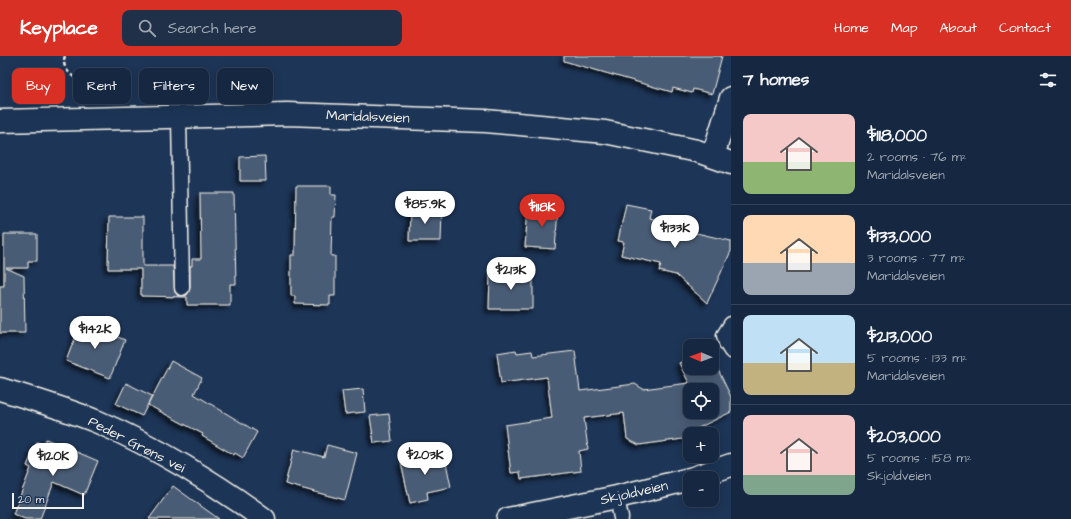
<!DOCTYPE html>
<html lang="en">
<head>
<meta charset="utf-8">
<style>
	body { margin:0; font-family:"Architects Daughter",sans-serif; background:#1f3048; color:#f1f3f6; height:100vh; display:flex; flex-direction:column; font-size:15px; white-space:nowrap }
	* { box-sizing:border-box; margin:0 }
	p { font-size:13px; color:#9ea6b1 }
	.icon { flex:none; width:22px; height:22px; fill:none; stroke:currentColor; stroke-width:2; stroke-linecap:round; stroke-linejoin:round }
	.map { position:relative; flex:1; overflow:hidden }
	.drawer { display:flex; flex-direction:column; background:#162841; width:340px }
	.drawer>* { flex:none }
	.guide { position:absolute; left:12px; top:12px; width:380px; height:36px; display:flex; gap:8px }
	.needle { width:26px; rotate:271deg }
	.tools { position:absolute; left:683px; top:283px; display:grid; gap:8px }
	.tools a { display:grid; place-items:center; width:36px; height:36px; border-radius:8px; background:#162841; box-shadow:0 2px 10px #0003,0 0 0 1px #35445a; font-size:20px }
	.scale { position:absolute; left:12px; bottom:10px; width:72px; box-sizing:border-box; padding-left:4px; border:2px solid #f4f1e8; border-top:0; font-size:11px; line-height:14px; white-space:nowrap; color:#f4f1e8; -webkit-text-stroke:3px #1d3557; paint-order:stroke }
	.price { position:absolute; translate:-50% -34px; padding:0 9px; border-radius:14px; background:#fff; color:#222; font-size:13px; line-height:26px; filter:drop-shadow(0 1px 2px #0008) }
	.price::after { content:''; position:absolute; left:50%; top:24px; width:12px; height:9px; margin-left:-6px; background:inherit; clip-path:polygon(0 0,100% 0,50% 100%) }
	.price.selected { background:#d93025; color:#fff }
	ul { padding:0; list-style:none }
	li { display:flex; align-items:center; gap:12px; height:100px; padding:0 12px }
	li+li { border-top:1px solid #35445a }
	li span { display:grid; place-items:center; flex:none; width:112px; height:80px; border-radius:8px; color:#555 }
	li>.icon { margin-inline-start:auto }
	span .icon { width:48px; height:48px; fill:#fffc; stroke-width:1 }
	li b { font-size:17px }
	h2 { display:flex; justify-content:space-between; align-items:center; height:48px; padding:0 12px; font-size:17px }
	.pill { padding:0 14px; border-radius:8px; background:#162841; box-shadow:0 2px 10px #0003,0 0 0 1px #35445a; font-size:14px; line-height:36px }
	.pill.selected { background:#d93025; color:#fff }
	header { display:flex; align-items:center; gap:24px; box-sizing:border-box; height:56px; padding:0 20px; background:#d93025; color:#fff }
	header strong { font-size:19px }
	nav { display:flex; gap:22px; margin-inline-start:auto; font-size:14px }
	.search { width:280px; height:36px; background:#1f3048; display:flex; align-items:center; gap:10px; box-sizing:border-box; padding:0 14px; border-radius:8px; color:#9ea6b1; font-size:15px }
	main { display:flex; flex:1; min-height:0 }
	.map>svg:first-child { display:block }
</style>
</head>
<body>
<header>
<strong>Keyplace</strong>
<div class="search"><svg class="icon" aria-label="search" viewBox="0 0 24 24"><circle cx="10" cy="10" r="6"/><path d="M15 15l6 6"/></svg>Search here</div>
<nav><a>Home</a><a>Map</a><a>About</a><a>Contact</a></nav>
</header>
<main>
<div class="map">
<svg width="731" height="463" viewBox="0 0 731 463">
	<defs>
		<filter id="shadow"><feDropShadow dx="-3.5" dy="3.5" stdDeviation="2" flood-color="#0009"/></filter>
	</defs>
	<rect width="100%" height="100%" fill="#1d3557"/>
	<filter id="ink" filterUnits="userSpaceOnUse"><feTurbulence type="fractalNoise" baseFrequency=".025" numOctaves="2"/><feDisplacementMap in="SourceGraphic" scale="8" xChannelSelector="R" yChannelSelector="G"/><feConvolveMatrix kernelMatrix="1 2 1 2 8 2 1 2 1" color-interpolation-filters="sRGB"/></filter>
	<g filter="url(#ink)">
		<g fill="#485b74" stroke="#f4f1e8" fill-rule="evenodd" filter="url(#shadow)">
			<polygon points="564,0 722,0 712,38 693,33 692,37 673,32 672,36 564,5"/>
			<polygon points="265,100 266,125 240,125 240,101"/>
			<polygon points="296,130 331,130 331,139 336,139 335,161 332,161 331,200 335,200 335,240 330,240 330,249 295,248 295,240 291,240 291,199 295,199"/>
			<polygon points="200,137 234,137 236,228 230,228 230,249 187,249 187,241 141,240 141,213 108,213 109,161 143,161 143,210 173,210 175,236 178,240 187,239 190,232 190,210 192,210 192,203 201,203"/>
			<polygon points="626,148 651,153 649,162 693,172 692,176 731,185 731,195 707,247 676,219 659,215 661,208 621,199 624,186 618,185"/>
			<polygon points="528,152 558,154 555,193 525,191"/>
			<polygon points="410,153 442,154 441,185 409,185"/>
			<polygon points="4,178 37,178 37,205 28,205 28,212 6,212 24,220 25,277 0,277 0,230 4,230"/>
			<polygon points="490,217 533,218 533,253 489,253"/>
			<polygon points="81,266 125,284 110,322 66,305"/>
			<path d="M516 294 517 297 532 295 533 300 575 295 580 335 635 328 643 333 689 327 679 307 690 302V312H712V301L731 341V356L690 376V382L639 389 627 383 624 357 584 362 588 393 579 395 581 415 521 423 520 416 511 417 505 369 552 362 547 321 501 327 497 297ZM690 334H712V356H690Z"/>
			<polygon points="171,305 202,322 194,338 257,376 243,402 235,397 234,399 202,380 203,378 148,349"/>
			<polygon points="126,327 152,340 142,360 116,348"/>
			<polygon points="363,333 365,356 345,358 342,335"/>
			<polygon points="389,358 392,385 374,387 370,360"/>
			<polygon points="46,383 98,405 84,439 54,426 40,463 25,463 13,458 31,412 27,410 37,386 43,389"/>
			<polygon points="327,389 357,397 345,444 285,428 294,393 324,401"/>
			<polygon points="444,397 451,431 427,436 428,443 410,447 401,406"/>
			<polygon points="173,430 219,463 149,463"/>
		</g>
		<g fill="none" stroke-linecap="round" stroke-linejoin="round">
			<defs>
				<g id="service">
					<polyline points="179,61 182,232"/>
					<polyline points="731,268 724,279 726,287 731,295"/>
					<polyline points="617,441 621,462"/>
				</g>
				<g id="minor">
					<polyline points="713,100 731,42"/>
					<path d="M0 333C33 343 66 353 98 366 154 390 215 427 264 463"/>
					<polyline points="693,422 731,409"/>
					<polyline points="508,463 617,441 690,423"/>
				</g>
				<polyline id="secondary" points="0,65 287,58 486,65 605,76 697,95 731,107"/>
			</defs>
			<use href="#service" stroke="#f4f1e8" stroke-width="17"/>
			<use href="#minor" stroke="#f4f1e8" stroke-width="25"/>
			<use href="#secondary" stroke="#f4f1e8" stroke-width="25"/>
			<path stroke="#f4f1e8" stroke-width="2.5" stroke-dasharray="4 3" stroke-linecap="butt" d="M65 0C58 19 89 27 98 40"/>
			<use href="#service" stroke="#1d3557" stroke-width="14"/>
			<use href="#minor" stroke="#1d3557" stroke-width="22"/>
			<use href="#secondary" stroke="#1d3557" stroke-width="22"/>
		</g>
	</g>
	<g text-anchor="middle" stroke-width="4" stroke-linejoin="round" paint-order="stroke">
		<g font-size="14" fill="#f4f1e8" stroke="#1d3557">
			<text transform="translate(368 60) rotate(2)" y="5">Maridalsveien</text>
			<text transform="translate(137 388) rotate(27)" y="5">Peder Grøns vei</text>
			<text transform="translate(634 436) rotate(-13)" y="5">Skjoldveien</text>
		</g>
	</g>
</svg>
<div class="tools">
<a><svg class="needle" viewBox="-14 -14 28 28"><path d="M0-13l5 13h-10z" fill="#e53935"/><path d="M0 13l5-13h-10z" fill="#9ea6b1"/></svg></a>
<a><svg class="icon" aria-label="locate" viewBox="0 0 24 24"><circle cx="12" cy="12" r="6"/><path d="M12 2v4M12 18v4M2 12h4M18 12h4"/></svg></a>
<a>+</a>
<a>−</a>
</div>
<div class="scale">20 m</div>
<b class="price" style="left:425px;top:169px">$85.9K</b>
<b class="price selected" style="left:542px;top:172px">$118K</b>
<b class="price" style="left:675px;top:193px">$133K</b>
<b class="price" style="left:511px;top:235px">$213K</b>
<b class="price" style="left:95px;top:294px">$142K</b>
<b class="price" style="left:425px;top:420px">$203K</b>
<b class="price" style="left:53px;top:421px">$120K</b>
<div class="guide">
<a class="pill selected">Buy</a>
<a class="pill">Rent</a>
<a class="pill">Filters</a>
<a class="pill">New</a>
</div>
</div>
<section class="drawer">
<h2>7 homes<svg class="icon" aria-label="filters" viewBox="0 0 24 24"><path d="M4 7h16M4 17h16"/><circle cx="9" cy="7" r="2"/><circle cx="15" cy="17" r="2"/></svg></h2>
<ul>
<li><span style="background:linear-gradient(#f6c9c9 60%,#8fb573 0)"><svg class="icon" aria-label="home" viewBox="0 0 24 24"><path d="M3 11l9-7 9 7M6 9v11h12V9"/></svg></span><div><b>$118,000</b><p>2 rooms · 76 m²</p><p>Maridalsveien</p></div></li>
<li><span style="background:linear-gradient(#ffd9b3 60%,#9aa5b1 0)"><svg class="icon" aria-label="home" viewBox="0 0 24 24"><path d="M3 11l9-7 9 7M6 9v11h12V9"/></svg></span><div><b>$133,000</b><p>3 rooms · 77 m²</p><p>Maridalsveien</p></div></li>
<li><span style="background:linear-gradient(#bfe0f5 60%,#c2b280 0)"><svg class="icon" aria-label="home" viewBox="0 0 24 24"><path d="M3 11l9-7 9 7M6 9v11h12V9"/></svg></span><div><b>$213,000</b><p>5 rooms · 133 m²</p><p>Maridalsveien</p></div></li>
<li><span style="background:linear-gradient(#f6c9c9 75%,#7fa58c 0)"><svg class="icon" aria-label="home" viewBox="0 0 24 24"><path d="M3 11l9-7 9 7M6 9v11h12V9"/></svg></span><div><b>$203,000</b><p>5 rooms · 158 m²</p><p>Skjoldveien</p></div></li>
</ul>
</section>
</main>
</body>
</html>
